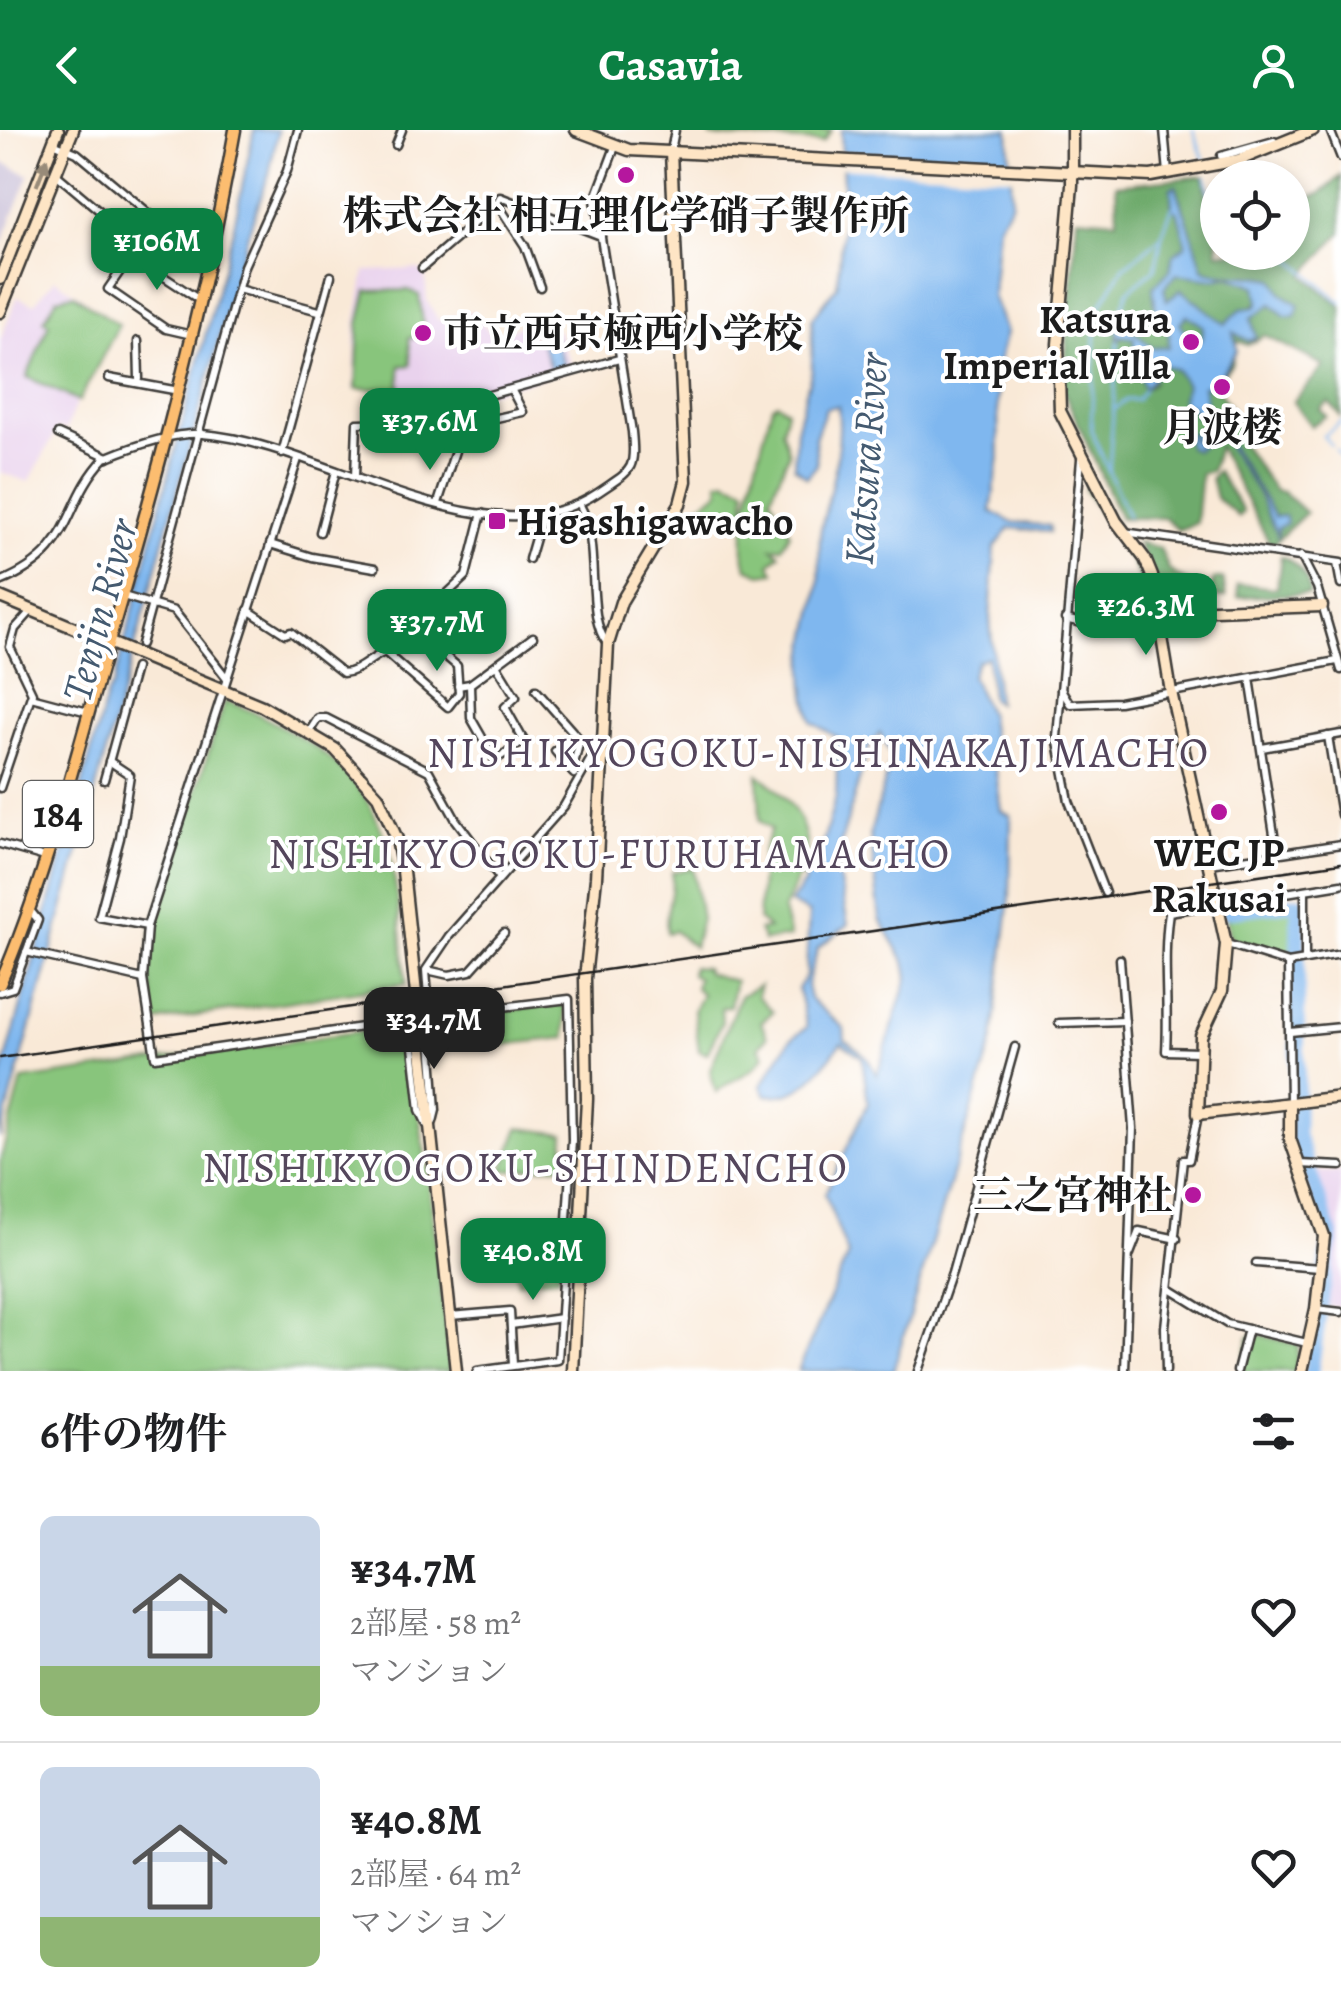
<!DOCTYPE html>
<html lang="ja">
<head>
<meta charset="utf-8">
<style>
	body { margin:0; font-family:Alegreya,"Noto Serif JP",serif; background:#f6f6f6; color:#202124; height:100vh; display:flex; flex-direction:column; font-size:38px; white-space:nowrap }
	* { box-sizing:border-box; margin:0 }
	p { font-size:32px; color:#757577 }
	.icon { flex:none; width:55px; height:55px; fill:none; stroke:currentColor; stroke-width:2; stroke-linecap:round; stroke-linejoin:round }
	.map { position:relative; height:1241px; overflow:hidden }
	.side { display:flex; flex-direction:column; background:#fff; flex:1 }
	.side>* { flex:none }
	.fabs { position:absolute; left:1200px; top:30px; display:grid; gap:20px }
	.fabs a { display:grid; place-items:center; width:110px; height:110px; border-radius:50%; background:#fff; box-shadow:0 5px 15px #0003; font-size:50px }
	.price { position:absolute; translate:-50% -85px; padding:0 22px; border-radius:20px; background:#0b8043; color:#fff; font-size:32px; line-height:65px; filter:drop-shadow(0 2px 5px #0008) }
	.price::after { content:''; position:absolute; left:50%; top:60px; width:30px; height:22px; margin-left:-15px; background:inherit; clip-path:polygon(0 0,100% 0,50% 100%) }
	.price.current { background:#222; color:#fff }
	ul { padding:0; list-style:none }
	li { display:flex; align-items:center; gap:30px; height:250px; padding:0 40px }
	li+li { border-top:2px solid #e0e0e0 }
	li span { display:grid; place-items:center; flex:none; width:280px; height:200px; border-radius:15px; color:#555 }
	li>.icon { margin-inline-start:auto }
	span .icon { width:120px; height:120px; fill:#fffc; stroke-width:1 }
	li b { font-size:42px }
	h2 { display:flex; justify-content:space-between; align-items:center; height:120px; padding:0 40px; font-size:42px }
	header { display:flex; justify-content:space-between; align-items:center; height:130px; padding:0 40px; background:#0b8043; color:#fff; font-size:45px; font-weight:700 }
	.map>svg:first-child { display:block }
</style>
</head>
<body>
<header><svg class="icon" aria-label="back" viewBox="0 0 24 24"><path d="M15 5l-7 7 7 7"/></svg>Casavia<svg class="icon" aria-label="person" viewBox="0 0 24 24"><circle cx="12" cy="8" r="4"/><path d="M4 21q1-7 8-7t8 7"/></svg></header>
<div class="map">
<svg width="1341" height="1241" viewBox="0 0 1341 1241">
	<rect width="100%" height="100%" fill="#fff"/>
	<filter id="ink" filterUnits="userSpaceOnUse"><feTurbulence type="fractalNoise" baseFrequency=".01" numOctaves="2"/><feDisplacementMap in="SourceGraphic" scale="20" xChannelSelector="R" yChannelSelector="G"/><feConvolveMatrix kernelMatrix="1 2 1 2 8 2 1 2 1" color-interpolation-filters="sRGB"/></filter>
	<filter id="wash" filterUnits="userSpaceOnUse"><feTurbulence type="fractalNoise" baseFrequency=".0048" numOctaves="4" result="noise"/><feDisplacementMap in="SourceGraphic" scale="40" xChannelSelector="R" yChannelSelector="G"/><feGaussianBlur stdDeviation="2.25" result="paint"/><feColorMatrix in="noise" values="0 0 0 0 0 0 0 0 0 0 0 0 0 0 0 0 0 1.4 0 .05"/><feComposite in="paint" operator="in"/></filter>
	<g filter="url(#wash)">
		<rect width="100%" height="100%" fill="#f9e9d7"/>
		<g fill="#e9d2ed">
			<polygon points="416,139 425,143 427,171 438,190 473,181 493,206 527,193 533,209 557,200 573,239 491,262 402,267 401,261 354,260 356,195 365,141"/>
			<polygon points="55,149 121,195 76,273 66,300 58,298 29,352 0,342 0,210 17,167 34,174"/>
			<polygon points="1312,1041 1341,1042 1341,1178 1328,1176 1335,1104"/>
		</g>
		<polygon fill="#c9bfd7" points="0,31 29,45 0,118"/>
		<g fill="#88c57c" stroke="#52704c" stroke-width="2.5">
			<polygon points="711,0 832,0 823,12 711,7"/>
			<polygon points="409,160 419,165 425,207 409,208 411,235 400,236 400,259 356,259 359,194 367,161"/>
			<polygon points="73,164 119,195 79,271 27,247 49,193 44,190 57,168"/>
			<path d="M777 273 787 280 782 301 789 323 771 367 790 403 782 417 772 418 780 424 770 434 774 442 761 444 747 438C734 400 762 316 772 276Z"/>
			<polygon points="725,350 746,358 744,385 725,387 714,378 704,386 700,375 720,361 719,352"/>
			<path d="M225 571C251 579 278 594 301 608 400 668 395 750 406 854L155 892 149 838 152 797Z"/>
			<path d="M758 644C794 670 816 700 803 747H798L783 781 790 807 764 811 759 800 769 798 758 790 763 720 771 699 760 691Z"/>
			<path d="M693 738 701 789 694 817 674 801 667 803C663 784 675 762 672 742Z"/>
			<polygon points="1295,773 1295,825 1235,811 1229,805 1226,784"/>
			<polygon points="692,837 705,838 707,843 735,851 730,876 721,878 722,892 707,924 699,921 694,881 702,864 695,858 698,848 691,844"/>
			<path d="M760 855 757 866 773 882 761 892 767 907 759 917 764 925C753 947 732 946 716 963L710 940 734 880 740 866Z"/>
			<polygon points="561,873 565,876 566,908 501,915 499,907 436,914 434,893 438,889"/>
			<polygon points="396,896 407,906 429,1051 450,1241 0,1241 0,1031 22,950"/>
			<polygon points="519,998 565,1004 564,1035 502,1041"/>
			<polygon points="546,1131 560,1131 559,1147 518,1152 516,1138"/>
			<polygon points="1254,1203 1298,1215 1296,1241 1241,1241 1249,1207"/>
		</g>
		<g fill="#6eaa6c" stroke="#456344" stroke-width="2.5" fill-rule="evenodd">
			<path d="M1204 46 1208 74 1217 76 1218 122H1292L1293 73 1320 64 1341 46V103L1304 145 1341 176V287L1329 272 1320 279 1326 286 1311 296 1293 272 1324 236 1264 205 1248 215 1237 211 1232 233 1215 255 1239 290 1237 307 1275 361 1283 362 1306 383 1271 416 1218 317 1211 341 1201 343 1196 393 1178 400 1165 388H1120L1063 260 1077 87 1117 90 1116 55ZM1176 56 1203 139C1219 148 1252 143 1273 149L1282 164 1299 175 1294 186 1285 185 1271 174 1251 188 1256 207 1249 211 1232 202 1237 220 1214 255 1202 256 1209 290 1218 295 1275 387 1284 386 1286 393 1278 398V405L1257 361 1223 308 1203 304 1201 316 1196 320 1189 317 1186 304 1197 315 1194 302 1206 297 1204 285 1196 286 1181 271 1186 256 1177 240 1153 231 1148 234 1158 241 1153 243V253L1144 259C1139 240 1132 225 1134 208L1125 205 1118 210 1117 193 1122 191 1152 218 1169 217V201L1156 185 1154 157 1170 141 1173 125 1186 115 1178 82 1172 78 1171 58Z"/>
			<polygon points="1177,143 1214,149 1228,146 1256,156 1259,172 1225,194 1181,160 1167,171 1164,158"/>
			<polygon points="1191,185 1203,196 1201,210 1192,218 1180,193 1181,186"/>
			<polygon points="1217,341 1243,382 1239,387 1216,368 1211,348"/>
			<path d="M1090 351C1111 393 1143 429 1150 475L1132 431 1085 360Z"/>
			<polygon points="1137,412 1160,418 1169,440 1202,462 1211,458 1214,449 1223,449 1226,467 1164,471"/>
			<path d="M1281 426C1296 432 1311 449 1309 464L1238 467 1237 455C1245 453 1267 458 1277 458Z"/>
		</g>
		<g fill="#7fb7ef" stroke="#4e6a86" stroke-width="2.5" fill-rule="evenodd">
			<polygon points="254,0 278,0 269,44 248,104 0,1008 0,952 107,564 113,556 233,100"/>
			<path d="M841 0H1009L1012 72 998 96 992 166 1006 202 997 238 999 328 991 381 1011 392 1050 396V402L1010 398 995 417 990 488 997 573 991 569 987 527 977 531 971 546 989 585 1001 681 1011 686 1010 767 993 910 893 1241H798L848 1125 825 1064 868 973 862 927 841 913C821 938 804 970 766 965L761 956 790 910 807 897 798 859 806 846 809 783 790 773 805 752 807 734 821 720 836 666 838 608 812 592C794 529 811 512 819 454 821 436 818 416 821 399 831 356 843 321 838 276L826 278 815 308 817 335 807 347 794 337 796 300 812 240V189L837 156 844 82ZM880 603 892 626 870 704 880 789 905 832 908 848 877 945 866 926 845 910 844 898 810 869 807 855 818 818 848 795 836 730 869 616Z"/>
			<path d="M1176 56 1203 139C1219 148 1252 143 1274 149L1282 164 1299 175 1295 186H1285L1272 174 1251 188 1256 207 1249 211 1233 202 1237 220 1214 255 1203 256 1209 290 1218 295 1275 387 1284 386 1287 393 1278 398 1277 405 1257 361 1223 309 1203 304 1202 315 1196 320 1189 317 1186 304 1189 303 1197 316 1193 302 1206 296 1204 286H1196L1193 278 1181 271 1186 256 1177 240 1153 231 1149 235 1158 241 1144 260C1140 240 1132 226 1134 208L1121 206 1118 212 1117 193 1122 191 1152 218 1169 217V202L1156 185 1153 157 1170 141 1173 125 1186 115 1178 82 1172 78 1171 58ZM1177 144 1214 149 1229 146 1256 156 1259 172 1256 177 1241 179 1225 194 1181 160 1167 171 1164 158ZM1187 185 1203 196 1201 210 1192 217 1180 193Z"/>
			<polygon points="554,208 565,238 552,242 541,213"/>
		</g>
		<polygon fill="#f9e9d7" points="837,22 1015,32 1016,48 837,38"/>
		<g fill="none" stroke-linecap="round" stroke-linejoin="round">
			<g stroke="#7fb7ef" stroke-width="2.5">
				<polyline points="1193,0 1204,30"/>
				<polyline points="1206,47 1218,97"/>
				<polyline points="1271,122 1287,125 1341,172"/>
				<polyline points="1117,193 1128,161 1155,139 1161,109"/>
				<polyline points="1114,279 1126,270 1137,270 1144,260"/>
				<polyline points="1331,315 1323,306 1341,292"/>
				<polyline points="1336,320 1341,327"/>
				<polyline points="1109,340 1118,212"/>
				<polyline points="1128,386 1091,300 1096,194 1100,177 1123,138 1161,107 1172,78"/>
			</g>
			<polyline stroke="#7fb7ef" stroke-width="15" points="1227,781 1298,773 1297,1006 1331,1105 1311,1241"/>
		</g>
	</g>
	<g filter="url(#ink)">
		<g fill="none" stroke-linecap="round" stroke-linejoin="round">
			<defs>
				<g id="street">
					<polyline points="1164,0 1168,43"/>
					<polyline points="1330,0 1341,28"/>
					<polyline points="53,13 77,23 156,89 108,159 166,199 192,205"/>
					<polyline points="396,15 402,0"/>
					<polyline points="671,21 675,0"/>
					<polyline points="1221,26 1274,11"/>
					<polyline points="56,44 107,87"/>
					<polyline points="131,125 201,171"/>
					<polyline points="422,138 497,73"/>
					<polyline points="540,157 525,116 497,73 500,67 601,106"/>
					<polyline points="238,159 319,181"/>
					<polyline points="138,211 139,249"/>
					<polyline points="109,248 179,261"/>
					<polyline points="406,290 407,270 482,267 619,229"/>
					<polyline points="58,304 108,327"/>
					<polyline points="282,323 331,146"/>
					<polyline points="298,329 147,796 143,849 155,927 410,890 420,980 427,995"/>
					<polyline points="1081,329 1057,607 1069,671 1105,763"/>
					<polyline points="355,347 357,293 488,290 523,282 512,261"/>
					<polyline points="438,373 455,321"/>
					<path d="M580 375C602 415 584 485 607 513"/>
					<polyline points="320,402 336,341"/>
					<polyline points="1124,402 1341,433"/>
					<polyline points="270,414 312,427 375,438"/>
					<polyline points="1301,426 1317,457 1341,540"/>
					<polyline points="529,429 542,384"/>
					<polyline points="1337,433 1341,455"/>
					<path d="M0 452C77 421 61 374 105 328 132 317 172 302 202 304 322 312 486 438 599 362 631 340 636 342 632 302L595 70 615 17"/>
					<polyline points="123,466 174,481 226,547"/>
					<path d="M248 480 285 504 291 502 343 543C359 542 370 528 385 522L466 446 482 383"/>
					<polyline points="1065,489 1123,503 1161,496"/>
					<polyline points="141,514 244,136 287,41 298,0"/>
					<polyline points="385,522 448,577 459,563 457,536 412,498"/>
					<polyline points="1250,548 1277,724"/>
					<polyline points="470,554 471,588 495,630 524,611 505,577 516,567 497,536"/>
					<polyline points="458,556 470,554 533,507"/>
					<polyline points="1061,559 1070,574 1119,572 1337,531"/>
					<polyline points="536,560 580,610 572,642"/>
					<polyline points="31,567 88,582"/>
					<polyline points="309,602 318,588 326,588 429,641 456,690 499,747"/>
					<polyline points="1328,606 1341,685"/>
					<polyline points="1262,618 1341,604"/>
					<polyline points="555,621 574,644"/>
					<polyline points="109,631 130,645 120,708 99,787 147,796"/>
					<polyline points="104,650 135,538"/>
					<polyline points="0,658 32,563 10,517 15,499 32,480"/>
					<polyline points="0,714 45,727"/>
					<polyline points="1210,734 1341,714"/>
					<polyline points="1305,762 1305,828"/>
					<polyline points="1227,814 1288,833 1290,974"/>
					<polyline points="26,822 143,849"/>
					<polyline points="1120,829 1133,998 1125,1241"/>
					<polyline points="1288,833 1341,824"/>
					<polyline points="427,840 449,845 470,841 504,803"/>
					<polyline points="0,862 13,858 38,790 30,780"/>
					<polyline points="427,886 569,869 572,1010 558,1230 477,1241"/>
					<polyline points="1059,893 1125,891"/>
					<polyline points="1290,902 1341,897"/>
					<path d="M1199 922 1166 921C1169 873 1162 830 1169 782L1341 754"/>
					<polyline points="433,992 436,980 426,840 449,806 564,676 603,607"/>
					<polyline points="1300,1034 1341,1036"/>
					<polyline points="1130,1124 1139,1101 1177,1109"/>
					<polyline points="1256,1133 1320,1138"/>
					<polyline points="1172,1160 1227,1194 1307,1213"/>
					<polyline points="1316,1179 1341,1182"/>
					<polyline points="450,1186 510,1181 513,1235"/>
					<polyline points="511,1195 561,1188"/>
					<polyline points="918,1241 952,1143 1015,917"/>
					<polyline points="1166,1241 1165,1197 1183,1030 1189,1030 1198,985"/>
					<polyline points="1237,1241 1248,1199"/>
				</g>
				<g id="secondary">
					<polyline points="576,0 629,20 1151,46 1239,30 1313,0"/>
					<polyline points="1072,0 1072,55 1058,214 1060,281 1116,391 1145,429 1152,446 1171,562 1226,814 1222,861 1201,906 1198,984 1341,967"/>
					<polyline points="0,149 58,0"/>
					<polyline points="0,182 73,0"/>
					<polyline points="0,467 262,576 335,619 378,666 397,709 403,741 456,1241"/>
					<polyline points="1160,482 1322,476"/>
					<polyline points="1290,974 1290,1009 1324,1106 1316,1179 1302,1241"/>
					<polyline points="573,1241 587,969 585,848 596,748 608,514 621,472 680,374 686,351 671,22"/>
				</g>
				<path id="primary" d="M0 854C47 745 75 628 108 515 158 344 204 174 235 0"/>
			</defs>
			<use href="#street" stroke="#3d3b38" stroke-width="11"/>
			<use href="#secondary" stroke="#3d3b38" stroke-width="15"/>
			<use href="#primary" stroke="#3d3b38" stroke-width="15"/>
			<use href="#street" stroke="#fff" stroke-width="6"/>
			<use href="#secondary" stroke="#fee5c5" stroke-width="10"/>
			<use href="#primary" stroke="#fcbd6f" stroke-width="10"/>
			<polyline stroke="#1c1c1c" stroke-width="2.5" points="0,928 1341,733"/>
		</g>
		<defs><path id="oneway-solid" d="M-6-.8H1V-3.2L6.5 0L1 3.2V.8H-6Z" transform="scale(2.5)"/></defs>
		<use fill="#988b79" href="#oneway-solid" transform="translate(42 42) rotate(-69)"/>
	</g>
	<g fill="#b5179e" stroke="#fff" stroke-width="4">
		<circle cx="626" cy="45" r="10"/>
		<circle cx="423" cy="203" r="10"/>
		<circle cx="1191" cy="212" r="10"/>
		<circle cx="1222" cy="257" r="10"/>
		<rect x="487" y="381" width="20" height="20" rx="5"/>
		<circle cx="1219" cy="682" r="10"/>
		<circle cx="1193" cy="1065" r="10"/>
	</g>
	<g text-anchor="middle" stroke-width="8" stroke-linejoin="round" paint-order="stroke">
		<rect fill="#fff" stroke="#606060" stroke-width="2.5" x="23" y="651" width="70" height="66" rx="8"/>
		<g font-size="38" font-weight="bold" fill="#1c1c1c">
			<text x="58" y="697">184</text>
		</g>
		<g font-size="40" font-weight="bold" fill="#1c1c1c" stroke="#fff">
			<text x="626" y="99">株式会社 相互理化学硝子製作所</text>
			<text x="1171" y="203" text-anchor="end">Katsura<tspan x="1171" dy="46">Imperial Villa</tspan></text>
			<text x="443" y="217" text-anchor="start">市立西京極西小学校</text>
			<text x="1222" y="311">月波楼</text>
			<text x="517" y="405" text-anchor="start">Higashigawacho</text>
			<text x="1219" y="736">WEC JP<tspan x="1219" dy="46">Rakusai</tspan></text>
			<text x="1173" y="1079" text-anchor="end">三之宮神社</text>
		</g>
		<g font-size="42" font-style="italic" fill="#445a70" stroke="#fff">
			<text transform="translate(865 329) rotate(-86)" y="15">Katsura River</text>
			<text transform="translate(99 480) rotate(-75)" y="15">Tenjin River</text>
		</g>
		<g font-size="42" letter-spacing="2.5" fill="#54465c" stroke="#fff">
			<text x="819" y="637">NISHIKYOGOKU-NISHINAKAJIMACHO</text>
			<text x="610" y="738">NISHIKYOGOKU-FURUHAMACHO</text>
			<text x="526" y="1052">NISHIKYOGOKU-SHINDENCHO</text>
		</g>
	</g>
</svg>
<div class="fabs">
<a><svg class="icon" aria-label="locate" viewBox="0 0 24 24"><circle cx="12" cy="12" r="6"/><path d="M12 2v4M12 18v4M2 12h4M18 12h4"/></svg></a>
</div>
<b class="price" style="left:157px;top:163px">¥106M</b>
<b class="price" style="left:430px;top:343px">¥37.6M</b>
<b class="price" style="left:1146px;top:528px">¥26.3M</b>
<b class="price" style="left:437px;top:544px">¥37.7M</b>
<b class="price current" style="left:434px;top:942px">¥34.7M</b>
<b class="price" style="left:533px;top:1173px">¥40.8M</b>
</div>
<section class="side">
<h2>6件の物件<svg class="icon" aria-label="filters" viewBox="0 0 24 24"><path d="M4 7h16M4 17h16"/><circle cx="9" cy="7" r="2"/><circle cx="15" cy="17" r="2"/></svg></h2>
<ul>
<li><span style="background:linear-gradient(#c9d6e8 75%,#8fb573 0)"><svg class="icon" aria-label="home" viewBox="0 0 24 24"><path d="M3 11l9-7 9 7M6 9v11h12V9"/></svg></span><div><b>¥34.7M</b><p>2部屋 · 58 m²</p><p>マンション</p></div><svg class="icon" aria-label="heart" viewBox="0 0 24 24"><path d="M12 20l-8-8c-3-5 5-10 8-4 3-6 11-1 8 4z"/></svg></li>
<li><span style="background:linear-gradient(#c9d6e8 75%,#8fb573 0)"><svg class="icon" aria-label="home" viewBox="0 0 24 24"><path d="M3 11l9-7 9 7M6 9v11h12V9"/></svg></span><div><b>¥40.8M</b><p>2部屋 · 64 m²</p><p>マンション</p></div><svg class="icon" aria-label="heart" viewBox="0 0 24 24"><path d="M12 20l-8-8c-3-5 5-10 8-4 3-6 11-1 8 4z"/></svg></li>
</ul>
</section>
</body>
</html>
